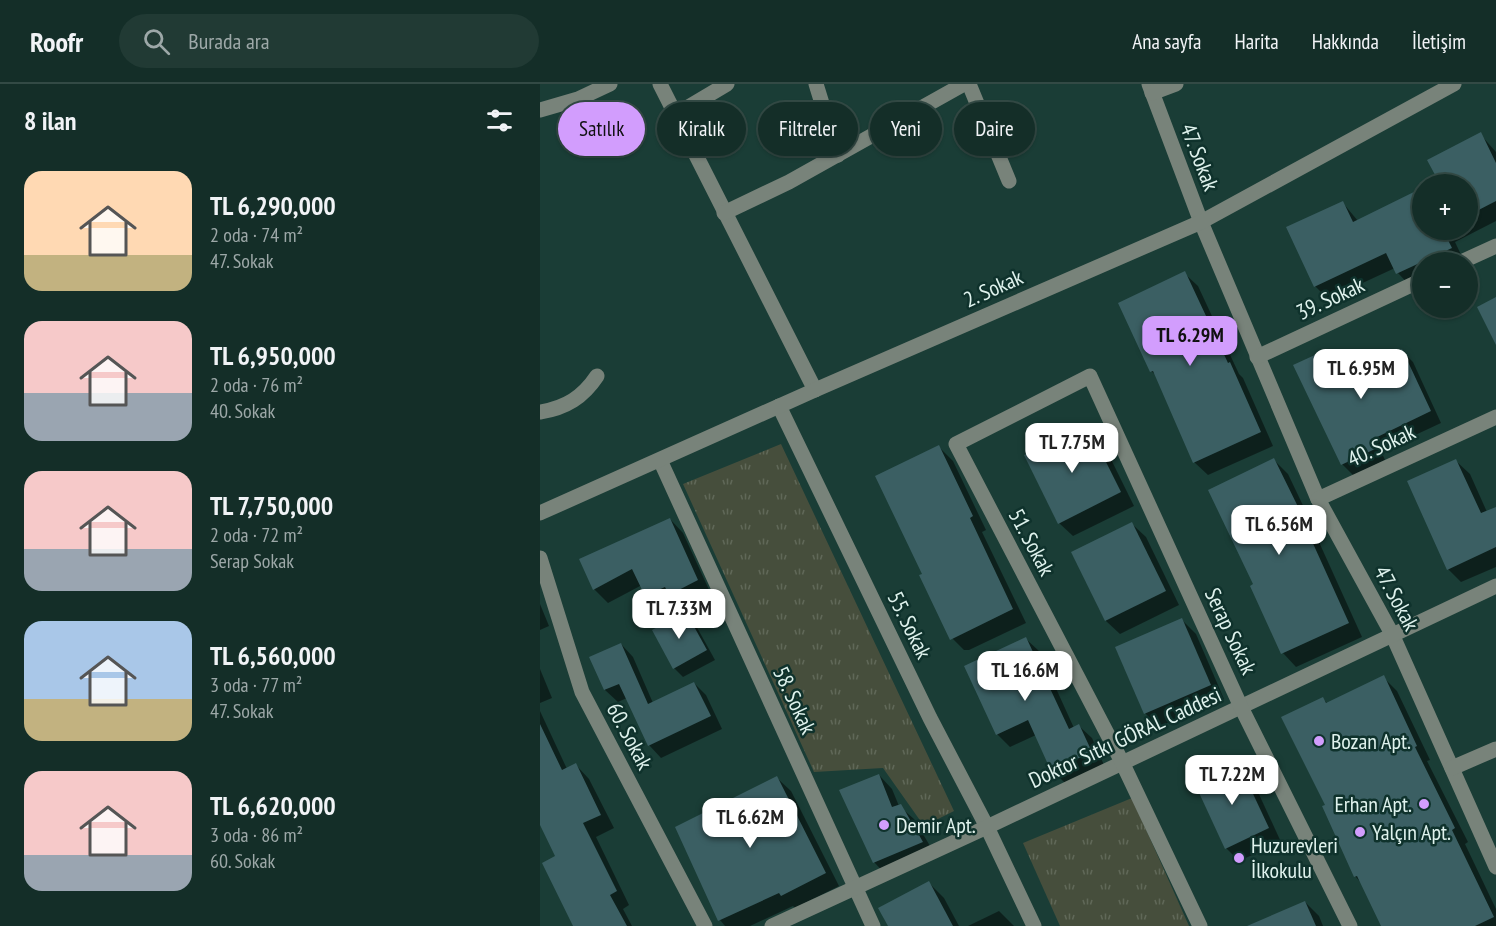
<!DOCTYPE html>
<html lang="tr">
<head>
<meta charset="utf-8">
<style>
	body { margin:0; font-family:"PT Sans Narrow",sans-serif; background:#213a34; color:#f1f3f6; height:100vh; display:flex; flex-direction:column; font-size:22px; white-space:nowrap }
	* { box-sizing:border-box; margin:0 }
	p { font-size:20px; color:#9da8a8 }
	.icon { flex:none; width:33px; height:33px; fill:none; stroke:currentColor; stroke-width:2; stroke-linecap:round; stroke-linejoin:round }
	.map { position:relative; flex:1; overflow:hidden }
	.details { display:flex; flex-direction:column; background:#142e28; width:540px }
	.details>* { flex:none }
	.hud { position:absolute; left:18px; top:18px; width:570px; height:54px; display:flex; gap:12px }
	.buttons { position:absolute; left:872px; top:90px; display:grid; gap:12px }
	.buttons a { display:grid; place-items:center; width:66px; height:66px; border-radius:50%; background:#142e28; box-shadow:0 2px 4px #0004,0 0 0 2px #334a45; font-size:30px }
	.price { position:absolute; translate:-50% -51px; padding:0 14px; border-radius:12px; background:#fff; color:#222; font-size:20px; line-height:39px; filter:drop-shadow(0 2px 3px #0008) }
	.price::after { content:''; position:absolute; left:50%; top:36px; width:18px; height:14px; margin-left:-9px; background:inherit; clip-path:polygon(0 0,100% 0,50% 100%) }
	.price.current { background:#d29dfd; color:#111 }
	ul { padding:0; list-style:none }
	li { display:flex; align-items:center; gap:18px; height:150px; padding:0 24px }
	li span { display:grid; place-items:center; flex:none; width:168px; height:120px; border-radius:18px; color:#555 }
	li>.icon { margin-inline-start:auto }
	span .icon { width:72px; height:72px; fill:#fffc; stroke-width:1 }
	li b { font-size:26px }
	h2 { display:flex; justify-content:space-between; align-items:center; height:72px; padding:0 24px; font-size:26px }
	.pill { padding:0 21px; border-radius:27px; background:#142e28; box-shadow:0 2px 4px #0004,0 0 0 2px #334a45; font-size:21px; line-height:54px }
	.pill.current { background:#d29dfd; color:#111 }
	header { display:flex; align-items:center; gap:36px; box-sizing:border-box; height:84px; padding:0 30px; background:#142e28; border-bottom:2px solid #334a45 }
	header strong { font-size:28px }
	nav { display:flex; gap:33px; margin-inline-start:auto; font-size:21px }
	.search { width:420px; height:54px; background:#213a34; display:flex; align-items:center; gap:15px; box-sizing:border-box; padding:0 21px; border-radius:33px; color:#9da8a8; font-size:22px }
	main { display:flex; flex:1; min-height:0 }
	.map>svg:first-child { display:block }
</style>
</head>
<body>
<header>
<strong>Roofr</strong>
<div class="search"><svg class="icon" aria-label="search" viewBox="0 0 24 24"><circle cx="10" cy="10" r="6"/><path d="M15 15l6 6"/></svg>Burada ara</div>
<nav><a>Ana sayfa</a><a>Harita</a><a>Hakkında</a><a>İletişim</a></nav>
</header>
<main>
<section class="details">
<h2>8 ilan<svg class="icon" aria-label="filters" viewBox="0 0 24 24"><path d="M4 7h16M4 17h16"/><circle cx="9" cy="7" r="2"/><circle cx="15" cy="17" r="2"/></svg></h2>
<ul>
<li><span style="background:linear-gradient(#ffd9b3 70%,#c2b280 0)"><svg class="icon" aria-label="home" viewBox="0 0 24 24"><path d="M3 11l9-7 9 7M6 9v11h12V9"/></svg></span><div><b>TL 6,290,000</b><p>2 oda · 74 m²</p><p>47. Sokak</p></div></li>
<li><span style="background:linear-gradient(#f6c9c9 60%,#9aa5b1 0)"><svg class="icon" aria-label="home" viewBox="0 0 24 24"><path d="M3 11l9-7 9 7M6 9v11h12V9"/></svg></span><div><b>TL 6,950,000</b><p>2 oda · 76 m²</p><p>40. Sokak</p></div></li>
<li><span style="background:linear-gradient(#f6c9c9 65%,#9aa5b1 0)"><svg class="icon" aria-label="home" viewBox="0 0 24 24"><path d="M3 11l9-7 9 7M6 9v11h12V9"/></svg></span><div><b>TL 7,750,000</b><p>2 oda · 72 m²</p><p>Serap Sokak</p></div></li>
<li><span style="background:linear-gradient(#a9c7e8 65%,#c2b280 0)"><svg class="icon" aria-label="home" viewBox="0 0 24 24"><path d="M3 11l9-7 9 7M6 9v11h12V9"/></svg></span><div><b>TL 6,560,000</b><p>3 oda · 77 m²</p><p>47. Sokak</p></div></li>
<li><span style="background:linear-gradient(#f6c9c9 70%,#9aa5b1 0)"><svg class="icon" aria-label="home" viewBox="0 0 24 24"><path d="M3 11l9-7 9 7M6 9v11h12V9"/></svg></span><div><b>TL 6,620,000</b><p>3 oda · 86 m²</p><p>60. Sokak</p></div></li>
</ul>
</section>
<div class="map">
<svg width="956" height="842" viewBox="0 0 956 842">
	<defs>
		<pattern id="grass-tufts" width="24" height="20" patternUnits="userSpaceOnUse" patternTransform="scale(1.5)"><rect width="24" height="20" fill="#464e3c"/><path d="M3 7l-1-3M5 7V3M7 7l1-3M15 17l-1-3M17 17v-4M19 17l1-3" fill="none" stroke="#606858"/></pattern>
	</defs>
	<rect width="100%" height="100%" fill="#1a3d36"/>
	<g fill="url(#grass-tufts)">
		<polygon points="241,360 414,727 384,742 343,684 274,688 143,400"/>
		<polygon points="592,714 649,842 520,842 483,759"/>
	</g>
	<g fill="#0007">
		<polygon points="940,50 956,68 956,137 915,158 924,177 882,178 882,197 871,203 858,189 855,184 788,215 775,202 803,119 818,137 882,106 882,146 927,146 927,100 893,100 900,97"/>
		<polygon points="644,189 658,202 699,290 703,294 733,362 668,391 654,378 617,292 611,287"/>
		<polygon points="788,267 799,278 806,293 862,267 873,278 901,339 841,367 845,376 814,392 802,380"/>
		<polygon points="547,341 561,355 594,422 533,452 519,439"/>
		<polygon points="399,363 413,377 446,446 442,448 486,539 429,566 424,566 410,552 384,490"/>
		<polygon points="734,376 748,390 780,457 779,458 822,553 756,583 743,569 712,502 715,501"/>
		<polygon points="916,377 930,390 947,428 956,424 956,483 921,498 908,485"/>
		<polygon points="130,435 143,449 171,510 144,524 137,517 120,524 107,511 102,501 68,519 54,505"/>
		<polygon points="592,440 606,453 639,521 580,550 566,537 533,469"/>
		<polygon points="0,520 9,542 0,546"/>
		<polygon points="145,529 154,538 175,576 143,593 134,584"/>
		<polygon points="642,536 656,550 684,615 618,643 605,629"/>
		<polygon points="486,555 499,567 534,644 539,642 552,654 564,681 525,699 512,686 496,651 470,663 457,650"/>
		<polygon points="81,560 93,573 113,619 154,599 166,611 182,645 121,674 109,661 87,614 78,618 65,606 51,573"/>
		<polygon points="0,585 12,614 0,619"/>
		<polygon points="843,593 857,607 890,676 887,677 928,758 925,760 956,825 956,842 842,842 822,800 815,792 787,721 782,614 788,620"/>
		<polygon points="0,627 27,685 36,681 49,695 74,744 56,753 89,821 83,825 92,842 35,842 17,773 0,738"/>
		<polygon points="699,682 712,695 741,758 699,777 686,764"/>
		<polygon points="339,691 352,705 359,722 374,735 396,772 347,792 334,778"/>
		<polygon points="237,694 251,707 299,802 255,824 253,822 210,842 185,842 180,836 137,744"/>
		<polygon points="389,799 404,814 419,842 350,842"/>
		<polygon points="765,818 779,832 783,842 711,842"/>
		<polygon points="459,827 474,842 428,842"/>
	</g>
	<g fill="#3b5f63">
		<polygon points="941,48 956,79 956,117 927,132 927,100 900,100 887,76"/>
		<polygon points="882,104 882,146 903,146 912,164 856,190 846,169 774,203 746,143 803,117 813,138"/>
		<polygon points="645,187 688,279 690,278 721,348 653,379 613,287 610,288 578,219"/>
		<polygon points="956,213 956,261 937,223"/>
		<polygon points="788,265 801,294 862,265 891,327 831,356 835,365 801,381 753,281"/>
		<polygon points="547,340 581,408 518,440 484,371"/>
		<polygon points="399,361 433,432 430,434 473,525 410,556 379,491 382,490 335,392"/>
		<polygon points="734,374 768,443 766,444 809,539 741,570 710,502 713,500 668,406"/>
		<polygon points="916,375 941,429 956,423 956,463 907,486 867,397"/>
		<polygon points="130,434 158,496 129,511 125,503 105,512 92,485 53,506 39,475"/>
		<polygon points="592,438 626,507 565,537 531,468"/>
		<polygon points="146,528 167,566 133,585 112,546"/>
		<polygon points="642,534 671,601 604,630 575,563"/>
		<polygon points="486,553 529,645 539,640 552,668 511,687 488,636 456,651 424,582"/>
		<polygon points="81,559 108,620 154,598 171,632 108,662 79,600 64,606 49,573"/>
		<polygon points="844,591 877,662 875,663 915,744 912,746 954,833 935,842 841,842 817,792 814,793 782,722 785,721 741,633 783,613 786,619"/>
		<polygon points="0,640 22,686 36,679 61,731 43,739 77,807 70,811 87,842 33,842 2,779 15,772 0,741"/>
		<polygon points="699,680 729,744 685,765 655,700"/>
		<polygon points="339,690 352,723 361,720 383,758 333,779 299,706"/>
		<polygon points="237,692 286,789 241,812 239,809 178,837 135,743"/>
		<polygon points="389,797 413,842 348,842 338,824"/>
		<polygon points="765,817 776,842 707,842"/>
	</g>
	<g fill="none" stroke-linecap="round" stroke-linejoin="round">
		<g stroke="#78837a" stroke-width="15">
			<polyline points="120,0 275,306"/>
			<polyline points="276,0 298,71"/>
			<polyline points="429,0 469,97"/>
			<polyline points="609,0 661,138 778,415 852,550 956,783"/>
			<polyline points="612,9 636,0"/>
			<polyline points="0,26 38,15 70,0"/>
			<polyline points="135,31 187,0"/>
			<polyline points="184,129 249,98 424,0"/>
			<polyline points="921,178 956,162"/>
			<polyline points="717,273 882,196"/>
			<polyline points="239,322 390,634 447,743 494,842"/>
			<path d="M0 328C26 324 43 313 57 292"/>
			<polyline points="120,376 333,842"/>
			<polyline points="778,415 956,333"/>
			<polyline points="0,429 275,306 661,138 914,0"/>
			<polyline points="0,474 42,608 165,842"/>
			<polyline points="912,684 956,665"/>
			<polyline points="232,842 447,743 956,502"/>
			<polyline points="660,842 582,678 416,360 550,292 701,623 810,842"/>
		</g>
	</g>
	<g fill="#d29dfd" stroke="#0f322c" stroke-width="2">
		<circle cx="779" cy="657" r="6"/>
		<circle cx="884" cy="720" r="6"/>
		<circle cx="344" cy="741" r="6"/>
		<circle cx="820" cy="748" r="6"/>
		<circle cx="699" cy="774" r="6"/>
	</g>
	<g text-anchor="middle" stroke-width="5" stroke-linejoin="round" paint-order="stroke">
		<g font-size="22" fill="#dff2ed" stroke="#0f322c">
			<text transform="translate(660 73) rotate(69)" y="8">47. Sokak</text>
			<text transform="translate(453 204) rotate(-24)" y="8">2. Sokak</text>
			<text transform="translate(790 214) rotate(-25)" y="8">39. Sokak</text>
			<text transform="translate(841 361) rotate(-25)" y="8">40. Sokak</text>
			<text transform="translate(492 458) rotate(62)" y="8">51. Sokak</text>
			<text transform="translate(857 514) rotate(62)" y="8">47. Sokak</text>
			<text transform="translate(370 541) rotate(64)" y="8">55. Sokak</text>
			<text transform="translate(691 547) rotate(65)" y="8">Serap Sokak</text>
			<text transform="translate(255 616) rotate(65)" y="8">58. Sokak</text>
			<text transform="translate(90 652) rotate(62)" y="8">60. Sokak</text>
			<text transform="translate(585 653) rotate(-25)" y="8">Doktor Sıtkı GÖRAL Caddesi</text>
		</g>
		<g font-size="22" fill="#dff2ed" stroke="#0f322c" text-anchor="start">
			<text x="791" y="665">Bozan Apt.</text>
			<text x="872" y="728" text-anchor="end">Erhan Apt.</text>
			<text x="356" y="749">Demir Apt.</text>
			<text x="832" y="756">Yalçın Apt.</text>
			<text x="711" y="769">Huzurevleri<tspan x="711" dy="25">İlkokulu</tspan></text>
		</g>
	</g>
</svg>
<div class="buttons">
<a>+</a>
<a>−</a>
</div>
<b class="price current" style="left:650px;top:283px">TL 6.29M</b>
<b class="price" style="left:821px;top:316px">TL 6.95M</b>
<b class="price" style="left:532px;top:390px">TL 7.75M</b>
<b class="price" style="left:739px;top:472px">TL 6.56M</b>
<b class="price" style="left:139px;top:556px">TL 7.33M</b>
<b class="price" style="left:485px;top:618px">TL 16.6M</b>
<b class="price" style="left:692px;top:722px">TL 7.22M</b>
<b class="price" style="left:210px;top:765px">TL 6.62M</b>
<div class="hud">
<a class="pill current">Satılık</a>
<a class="pill">Kiralık</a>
<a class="pill">Filtreler</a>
<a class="pill">Yeni</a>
<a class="pill">Daire</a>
</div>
</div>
</main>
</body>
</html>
